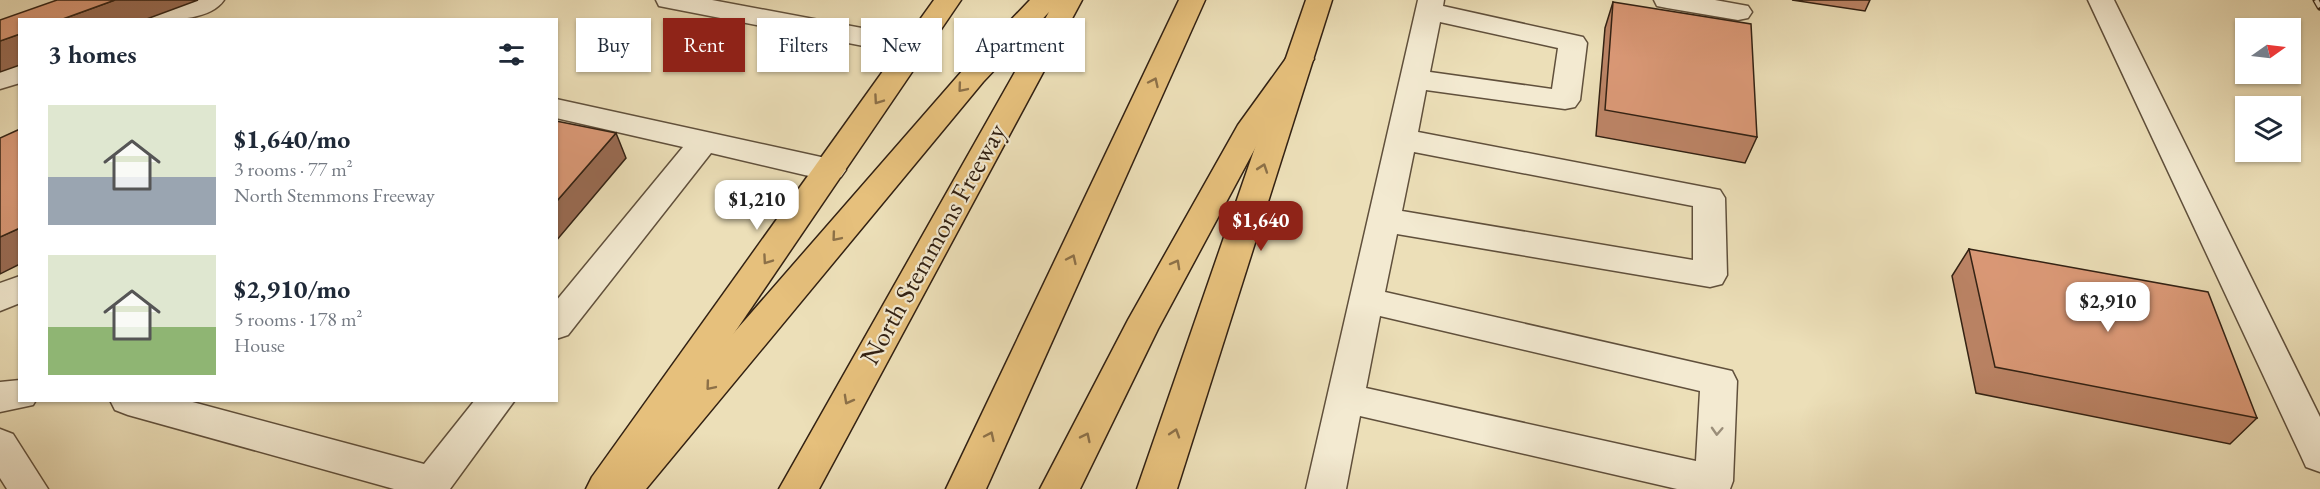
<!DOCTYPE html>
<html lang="en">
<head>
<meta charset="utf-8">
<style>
	body { margin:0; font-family:"EB Garamond",serif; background:#f2f2f3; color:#1f2937; height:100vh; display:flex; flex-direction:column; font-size:22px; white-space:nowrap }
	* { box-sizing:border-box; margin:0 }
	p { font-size:20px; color:#747a83 }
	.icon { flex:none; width:33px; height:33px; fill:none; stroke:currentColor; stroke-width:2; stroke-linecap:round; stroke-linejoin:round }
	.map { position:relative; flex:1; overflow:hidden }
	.side { position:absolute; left:18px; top:18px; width:540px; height:384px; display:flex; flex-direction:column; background:#fff; border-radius:0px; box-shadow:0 2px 4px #0004 }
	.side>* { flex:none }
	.hud { position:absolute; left:576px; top:18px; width:570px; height:54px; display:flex; gap:12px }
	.needle { width:39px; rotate:76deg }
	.controls { position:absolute; left:2235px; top:18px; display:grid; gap:12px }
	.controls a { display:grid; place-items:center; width:66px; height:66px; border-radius:0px; background:#fff; box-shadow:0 2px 4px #0004; font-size:30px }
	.price { position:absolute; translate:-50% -51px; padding:0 14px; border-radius:12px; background:#fff; color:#222; font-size:20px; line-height:39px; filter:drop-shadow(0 2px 3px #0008) }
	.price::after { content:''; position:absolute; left:50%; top:36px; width:18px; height:14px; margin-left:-9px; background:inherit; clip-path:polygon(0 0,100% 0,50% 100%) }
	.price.current { background:#8f2418; color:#fff }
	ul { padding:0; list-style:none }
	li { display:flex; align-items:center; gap:18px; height:150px; padding:0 30px }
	li span { display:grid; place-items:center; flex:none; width:168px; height:120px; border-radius:0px; color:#555 }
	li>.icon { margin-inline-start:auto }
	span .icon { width:72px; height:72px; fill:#fffc; stroke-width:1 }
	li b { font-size:26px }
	h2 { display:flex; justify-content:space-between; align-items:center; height:72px; padding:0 30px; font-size:26px }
	.pill { padding:0 21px; border-radius:0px; background:#fff; box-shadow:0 2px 4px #0004; font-size:21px; line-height:54px }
	.pill.current { background:#8f2418; color:#fff }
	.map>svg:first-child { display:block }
</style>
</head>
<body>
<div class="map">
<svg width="2320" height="489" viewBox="0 0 2320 489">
	<rect width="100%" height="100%" fill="#ecdfb8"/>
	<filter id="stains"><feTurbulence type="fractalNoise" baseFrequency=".00333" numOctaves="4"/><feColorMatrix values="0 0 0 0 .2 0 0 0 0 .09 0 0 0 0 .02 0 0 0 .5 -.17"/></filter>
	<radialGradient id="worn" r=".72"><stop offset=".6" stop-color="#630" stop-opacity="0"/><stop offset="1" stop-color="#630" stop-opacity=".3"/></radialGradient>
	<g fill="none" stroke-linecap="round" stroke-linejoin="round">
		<defs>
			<g id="minor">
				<path d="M187 0H224C210 21 169 20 147 20L150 14Z"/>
				<polygon points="656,0 712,0 915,38 925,41 929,47 925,53 915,56 669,8 659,6"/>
				<path d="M1418 0H1444L1443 6 1583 37 1587 43 1580 100 1575 107 1565 109 1426 90 1418 132 1720 190 1725 198 1727 275 1722 284 1710 287 1397 234 1385 292 1732 371 1737 381 1733 481 1730 489H1677L1360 416 1346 489H1306ZM1440 22 1558 48 1552 89 1430 72ZM1414 152 1693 206V260L1402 211ZM1380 316 1700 391 1696 461 1366 388Z"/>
				<polygon points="1654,0 1715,0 1748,6 1752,12 1748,18 1738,20 1667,8 1657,6"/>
				<polygon points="2088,0 2114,0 2320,417 2320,472 2306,467 2301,456"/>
				<polygon points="20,64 20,83 0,89 0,70"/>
				<polygon points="556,99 830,159 841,163 846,170 841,177 830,181 711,153 568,335 556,339 556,301 683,147 556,118"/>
				<polygon points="20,276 20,303 0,311 0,283"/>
				<polygon points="20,380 20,400 36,400 33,405 0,412 0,382"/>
				<polygon points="110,400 185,400 424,464 475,400 515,400 450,489 394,489 128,415 115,410"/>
				<polygon points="0,429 13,434 48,489 7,489 0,478"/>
			</g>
			<g id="major">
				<polygon points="934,0 961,0 628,489 586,489 592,477"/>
				<polygon points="1306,0 1332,0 1177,489 1137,489"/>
			</g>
			<g id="highway">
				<polygon points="1030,0 1082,0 819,489 779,489 1049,12 983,82 646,489 602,489 608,477 963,70"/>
				<polygon points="1179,0 1205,0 986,489 946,489"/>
				<polygon points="1300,50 1310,53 1314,59 1266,128 1158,329 1080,489 1040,489 1128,320 1238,125 1290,53"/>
			</g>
		</defs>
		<use href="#minor" stroke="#60503c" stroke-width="3"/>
		<use href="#major" stroke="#322113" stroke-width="3"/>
		<use href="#highway" stroke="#322113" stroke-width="3"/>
		<use href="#minor" fill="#f3ead1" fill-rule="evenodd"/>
		<use href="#major" fill="#e6c07c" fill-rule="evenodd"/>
		<use href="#highway" fill="#e6c07c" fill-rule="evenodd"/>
		<defs>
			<polyline id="rail" points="2316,0 2320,7"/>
		</defs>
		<use href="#rail" stroke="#322113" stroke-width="7"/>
		<use href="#rail" stroke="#f3ead1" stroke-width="4.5" stroke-dasharray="14" stroke-linecap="butt"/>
	</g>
	<g fill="#bc8466" stroke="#322113" stroke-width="1.5">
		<polygon points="1792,0 1870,0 1865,11"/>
		<polygon points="1613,2 1757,137 1745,163 1596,136 1605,28"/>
		<polygon points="1969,249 2257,418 2230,444 1976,393 1952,276"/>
	</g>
	<g fill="#996b53" stroke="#322113" stroke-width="1.5">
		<polygon points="115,0 198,0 144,20 60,20"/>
		<polygon points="20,34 20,65 0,72 0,41"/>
		<polygon points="616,133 626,158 556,241 556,202"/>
		<polygon points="20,228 20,264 0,274 0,237"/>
	</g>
	<g fill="#db9977" stroke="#322113" stroke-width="1.5">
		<polygon points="57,0 115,0 60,20 20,20 20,34 0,41 0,20"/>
		<polygon points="1613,2 1751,24 1757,137 1605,110"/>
		<polygon points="556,121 616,133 556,202"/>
		<polygon points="20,129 20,228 0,237 0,138"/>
		<polygon points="1969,249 2208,292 2257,418 1995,367"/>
	</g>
	<defs><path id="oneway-chevron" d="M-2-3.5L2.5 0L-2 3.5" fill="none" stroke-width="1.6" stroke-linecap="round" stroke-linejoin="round" transform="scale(1.5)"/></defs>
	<g stroke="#8c7048">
		<use href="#oneway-chevron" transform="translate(1154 82) rotate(-65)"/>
		<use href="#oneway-chevron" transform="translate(962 88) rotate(130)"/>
		<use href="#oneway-chevron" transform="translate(878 100) rotate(125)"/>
		<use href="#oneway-chevron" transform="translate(1263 168) rotate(-71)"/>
		<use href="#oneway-chevron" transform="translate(836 237) rotate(130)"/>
		<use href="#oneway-chevron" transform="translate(1072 259) rotate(-65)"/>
		<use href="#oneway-chevron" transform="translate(767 260) rotate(125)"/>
		<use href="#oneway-chevron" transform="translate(1176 264) rotate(-61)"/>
		<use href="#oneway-chevron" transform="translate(710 386) rotate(130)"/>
		<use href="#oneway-chevron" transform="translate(848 400) rotate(119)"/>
		<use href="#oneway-chevron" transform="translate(1175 433) rotate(-72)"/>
		<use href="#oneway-chevron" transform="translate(990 436) rotate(-65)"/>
		<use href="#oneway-chevron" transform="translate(1086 437) rotate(-64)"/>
	</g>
	<use stroke="#9c907c" href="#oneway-chevron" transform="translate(1717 431) rotate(93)"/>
	<g text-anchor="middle" stroke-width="4.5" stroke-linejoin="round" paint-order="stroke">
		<g font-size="27" fill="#322113" stroke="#f3ead1">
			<text transform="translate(933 244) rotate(-61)" y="9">North Stemmons Freeway</text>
		</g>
	</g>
	<rect width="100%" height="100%" filter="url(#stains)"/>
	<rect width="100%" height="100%" fill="url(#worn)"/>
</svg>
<div class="controls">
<a><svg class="needle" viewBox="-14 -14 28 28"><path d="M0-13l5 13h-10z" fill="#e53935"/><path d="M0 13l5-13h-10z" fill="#747a83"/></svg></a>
<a><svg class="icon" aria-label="layers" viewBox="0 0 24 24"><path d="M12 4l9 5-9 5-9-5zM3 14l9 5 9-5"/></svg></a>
</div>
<b class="price" style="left:757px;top:231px">$1,210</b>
<b class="price current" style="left:1261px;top:252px">$1,640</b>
<b class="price" style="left:2108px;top:333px">$2,910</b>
<div class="hud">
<a class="pill">Buy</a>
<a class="pill current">Rent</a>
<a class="pill">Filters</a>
<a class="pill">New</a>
<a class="pill">Apartment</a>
</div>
<section class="side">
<h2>3 homes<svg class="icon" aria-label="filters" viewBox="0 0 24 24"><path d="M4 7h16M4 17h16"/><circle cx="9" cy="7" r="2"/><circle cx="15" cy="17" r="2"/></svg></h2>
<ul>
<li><span style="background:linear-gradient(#dfe7d0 60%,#9aa5b1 0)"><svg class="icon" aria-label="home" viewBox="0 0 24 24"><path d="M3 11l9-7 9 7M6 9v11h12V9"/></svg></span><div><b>$1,640/mo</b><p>3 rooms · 77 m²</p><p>North Stemmons Freeway</p></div></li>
<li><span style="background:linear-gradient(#dfe7d0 60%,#8fb573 0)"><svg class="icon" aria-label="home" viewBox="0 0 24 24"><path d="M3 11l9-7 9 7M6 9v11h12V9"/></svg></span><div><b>$2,910/mo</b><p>5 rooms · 178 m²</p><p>House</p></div></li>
</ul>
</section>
</div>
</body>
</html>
